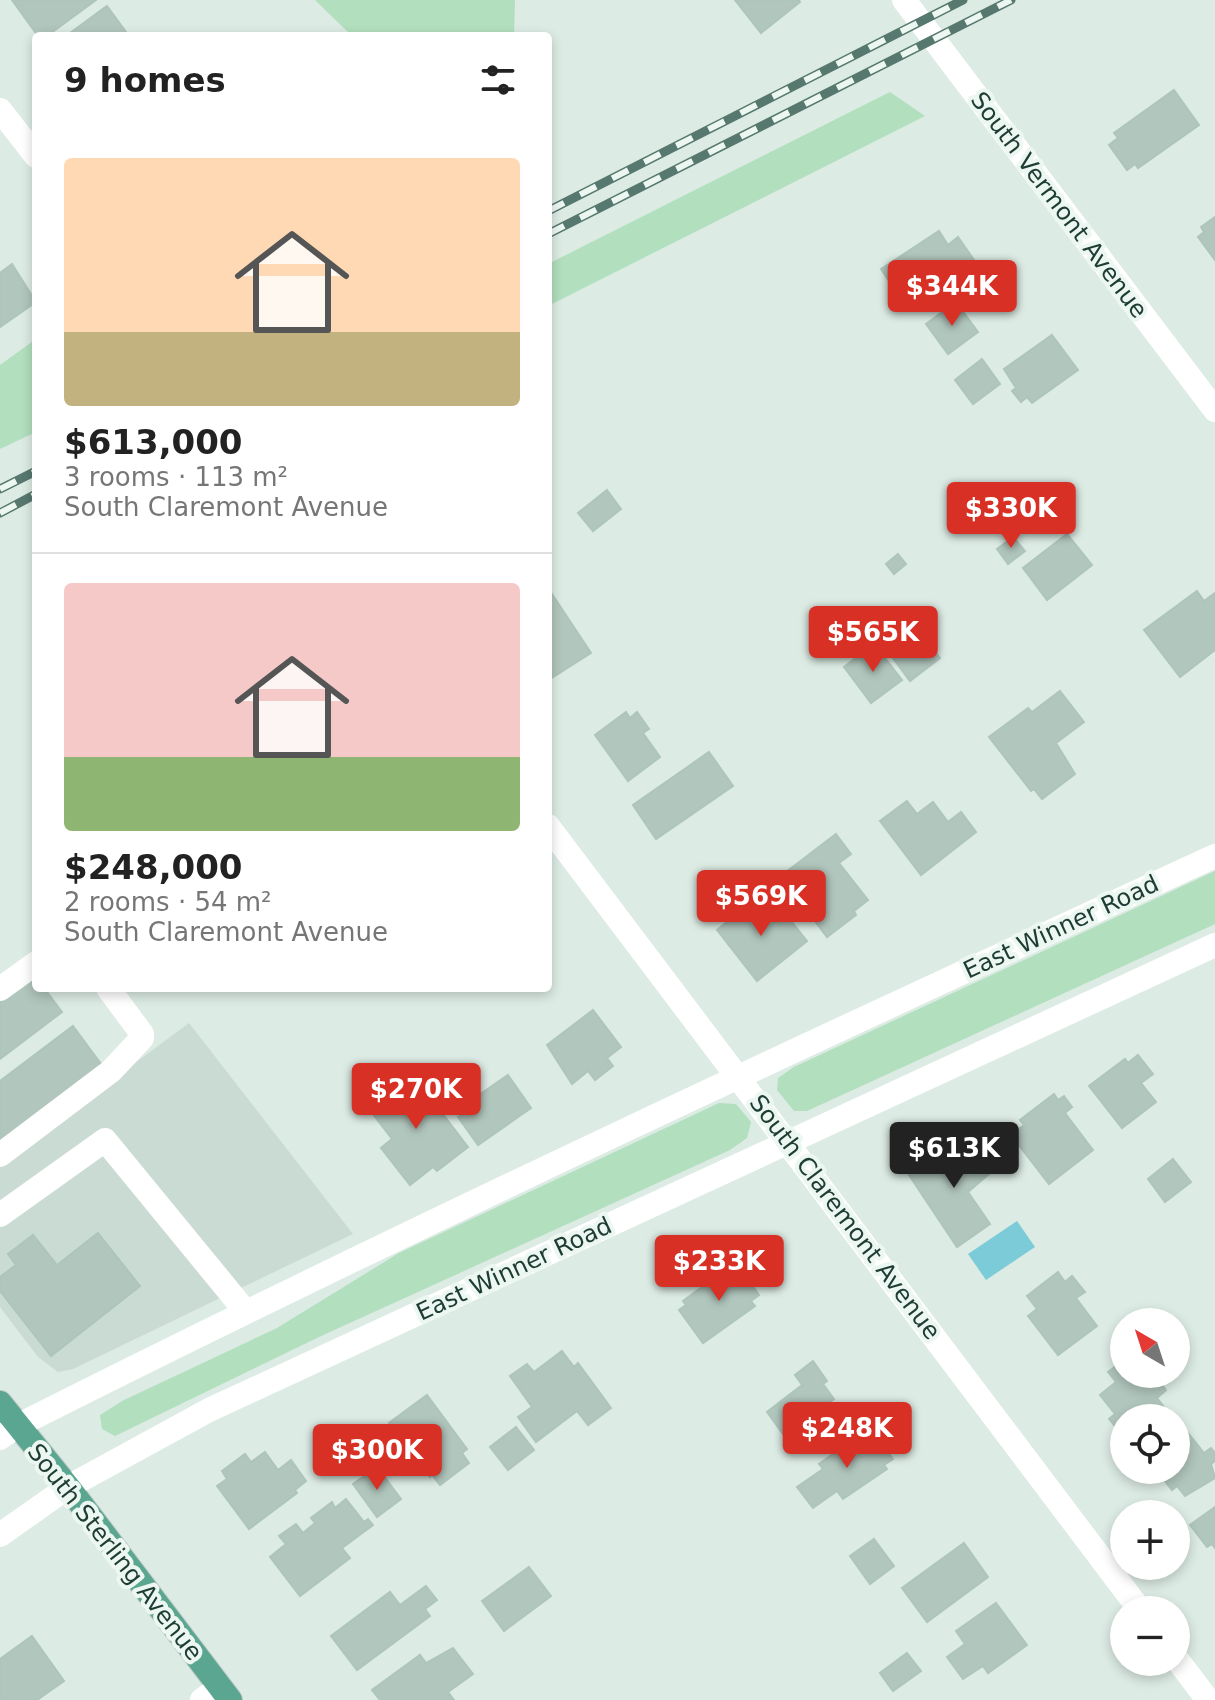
<!DOCTYPE html>
<html lang="en">
<head>
<meta charset="utf-8">
<style>
	body { margin:0; font-family:"DejaVu Sans",sans-serif; background:#f2f2f2; color:#222; height:100vh; display:flex; flex-direction:column; font-size:30px; white-space:nowrap }
	* { box-sizing:border-box; margin:0 }
	p { font-size:26px; color:#767676 }
	.icon { flex:none; width:44px; height:44px; fill:none; stroke:currentColor; stroke-width:2; stroke-linecap:round; stroke-linejoin:round }
	.map { position:relative; flex:1; overflow:hidden }
	.drawer { position:absolute; left:32px; top:32px; width:520px; height:960px; display:flex; flex-direction:column; background:#fff; border-radius:8px; box-shadow:0 4px 12px #0003 }
	.drawer>* { flex:none }
	.needle { width:52px; rotate:321deg }
	.fabs { position:absolute; left:1110px; top:1308px; display:grid; gap:16px }
	.fabs a { display:grid; place-items:center; width:80px; height:80px; border-radius:50%; background:#fff; box-shadow:0 4px 12px #0003; font-size:40px }
	.price { position:absolute; translate:-50% -68px; padding:0 18px; border-radius:8px; background:#d93025; color:#fff; font-size:26px; line-height:52px; filter:drop-shadow(0 2px 4px #0008) }
	.price::after { content:''; position:absolute; left:50%; top:48px; width:24px; height:18px; margin-left:-12px; background:inherit; clip-path:polygon(0 0,100% 0,50% 100%) }
	.price.active { background:#222; color:#fff }
	ul { padding:0; list-style:none }
	li { display:grid; align-content:center; gap:16px; height:424px; padding:0 32px }
	li+li { border-top:2px solid #e0e0e0 }
	li span { display:grid; place-items:center; height:248px; border-radius:8px; color:#555 }
	li>.icon { margin-inline-start:auto }
	span .icon { width:144px; height:144px; fill:#fffc; stroke-width:1 }
	li b { font-size:34px }
	h2 { display:flex; justify-content:space-between; align-items:center; height:96px; padding:0 32px; font-size:34px }
	.map>svg:first-child { display:block }
</style>
</head>
<body>
<div class="map">
<svg width="1215" height="1700" viewBox="0 0 1215 1700">
	<rect width="100%" height="100%" fill="#dcebe4"/>
	<polygon fill="#cadbd3" points="189,1023 353,1234 73,1369 58,1372 38,1357 0,1307 0,1163"/>
	<g fill="#b2dfbd">
		<polygon points="315,0 515,0 514,36 352,36"/>
		<polygon points="890,92 925,116 548,306 548,264"/>
		<polygon points="36,339 36,432 0,449 0,365"/>
		<polygon points="1215,871 1215,924 807,1111 794,1111 777,1090 778,1078 794,1067"/>
		<polygon points="719,1103 736,1104 751,1122 747,1138 730,1150 319,1337 115,1436 102,1429 100,1415 124,1400 277,1328 399,1253"/>
	</g>
	<polygon fill="#7ccbd8" points="1017,1221 1035,1247 986,1280 968,1254"/>
	<g fill="#b1c6bd" stroke="#aec5bb" stroke-width="2">
		<polygon points="12,0 96,0 47,36 38,36"/>
		<polygon points="735,0 799,0 800,2 761,33"/>
		<polygon points="107,6 129,36 66,36"/>
		<polygon points="1174,90 1199,125 1138,168 1135,164 1127,170 1109,145 1118,138 1114,133"/>
		<polygon points="1215,217 1215,260 1198,237 1204,232 1201,227"/>
		<polygon points="939,231 948,245 958,237 974,260 905,305 881,269"/>
		<polygon points="12,264 36,302 0,327 0,273"/>
		<polygon points="956,302 978,332 948,354 926,324"/>
		<polygon points="1052,335 1078,370 1032,403 1027,397 1021,402 1012,391 1016,388 1004,369"/>
		<polygon points="982,359 1000,384 973,404 955,380"/>
		<polygon points="607,490 621,509 593,531 578,513"/>
		<polygon points="1067,534 1092,565 1047,600 1023,568"/>
		<polygon points="1013,537 1025,551 1008,564 997,549"/>
		<polygon points="898,554 906,564 894,574 886,564"/>
		<polygon points="1197,591 1204,601 1215,593 1215,650 1180,677 1144,630"/>
		<polygon points="552,594 591,653 550,679 548,597"/>
		<polygon points="910,619 940,658 910,681 881,642"/>
		<polygon points="874,644 902,680 871,703 844,667"/>
		<polygon points="1060,691 1084,722 1056,743 1075,774 1042,799 1034,789 1031,791 989,737 1028,708 1032,712"/>
		<polygon points="626,712 630,718 637,712 649,729 643,733 660,757 628,781 595,735"/>
		<polygon points="709,752 733,786 656,839 633,805"/>
		<polygon points="907,801 917,814 933,802 948,822 961,812 976,832 921,875 880,821"/>
		<polygon points="836,834 851,854 839,863 868,900 854,911 856,915 827,937 781,876"/>
		<polygon points="758,897 779,923 787,916 807,941 757,981 717,930"/>
		<polygon points="36,977 36,988 44,988 62,1012 0,1059 0,994"/>
		<polygon points="593,1010 621,1047 607,1058 613,1066 595,1080 588,1071 572,1084 547,1045"/>
		<polygon points="73,1026 104,1068 0,1146 0,1081"/>
		<polygon points="1138,1055 1153,1074 1141,1083 1156,1102 1122,1128 1089,1086 1125,1059 1128,1063"/>
		<polygon points="413,1075 468,1147 437,1171 433,1167 410,1185 381,1148 392,1139 369,1109"/>
		<polygon points="508,1075 531,1108 478,1145 458,1117 473,1107 469,1102"/>
		<polygon points="448,1077 462,1095 446,1108 432,1089"/>
		<polygon points="1054,1094 1058,1100 1064,1096 1072,1107 1065,1113 1093,1150 1049,1184 1011,1135 1024,1125 1020,1120"/>
		<polygon points="965,1137 990,1173 968,1192 990,1224 957,1247 909,1175"/>
		<polygon points="1173,1159 1191,1182 1165,1202 1148,1179"/>
		<polygon points="98,1233 140,1286 51,1356 0,1291 0,1277 16,1265 8,1254 33,1235 57,1265"/>
		<polygon points="739,1267 759,1295 751,1301 755,1306 703,1343 679,1310 686,1305 683,1301 728,1268 732,1273"/>
		<polygon points="1058,1272 1065,1282 1072,1276 1085,1292 1076,1298 1097,1326 1058,1355 1028,1316 1037,1309 1027,1296"/>
		<polygon points="562,1351 574,1367 578,1363 611,1408 588,1425 577,1411 536,1442 518,1417 532,1407 510,1376 527,1364 534,1372"/>
		<polygon points="1124,1360 1124,1374 1154,1374 1166,1390 1157,1398 1164,1407 1150,1418 1124,1418 1124,1437 1109,1419 1115,1414 1100,1395 1116,1382 1108,1372"/>
		<polygon points="813,1361 827,1381 823,1384 834,1399 810,1417 816,1426 791,1445 767,1412 802,1385 795,1375"/>
		<polygon points="427,1395 467,1449 462,1453 469,1463 440,1485 432,1475 430,1477 389,1423"/>
		<polygon points="516,1427 534,1450 508,1470 490,1447"/>
		<polygon points="873,1432 893,1459 884,1465 887,1469 843,1499 837,1491 813,1508 797,1487 823,1469 819,1464 861,1434 864,1438"/>
		<polygon points="1189,1434 1204,1453 1211,1448 1215,1453 1215,1461 1211,1464 1215,1478 1185,1496 1177,1486 1172,1490 1156,1470 1176,1470 1176,1444"/>
		<polygon points="265,1452 278,1470 291,1460 306,1481 295,1490 297,1493 249,1529 217,1486 227,1479 222,1471 245,1454 251,1462"/>
		<polygon points="377,1467 401,1499 377,1517 353,1484"/>
		<polygon points="346,1499 364,1522 368,1519 373,1525 342,1548 350,1558 300,1596 270,1557 286,1544 279,1536 296,1524 303,1533 315,1523 311,1518 332,1502 335,1508"/>
		<polygon points="1215,1507 1215,1548 1212,1544 1207,1547 1190,1525"/>
		<polygon points="874,1539 894,1566 870,1584 850,1556"/>
		<polygon points="964,1543 988,1577 927,1622 902,1588"/>
		<polygon points="529,1567 551,1596 504,1631 482,1601"/>
		<polygon points="426,1586 437,1600 425,1609 430,1616 357,1670 331,1636 390,1592 400,1605"/>
		<polygon points="996,1603 1027,1645 988,1673 983,1666 963,1679 947,1657 965,1644 956,1631"/>
		<polygon points="32,1636 64,1681 37,1700 0,1700 0,1659"/>
		<polygon points="453,1648 473,1674 448,1692 454,1700 380,1700 372,1690 420,1655 426,1663"/>
		<polygon points="907,1653 921,1671 893,1691 880,1673"/>
	</g>
	<g fill="none" stroke-linecap="round" stroke-linejoin="round">
		<defs>
			<polyline id="major" points="0,1403 68,1487 230,1700"/>
		</defs>
		<use href="#major" stroke="#c0c8c6" stroke-width="26"/>
		<g stroke="#fff" stroke-width="24">
			<polyline points="904,0 1215,410"/>
			<polyline points="0,110 36,156"/>
			<polyline points="548,826 1140,1610"/>
			<polyline points="0,989 36,963"/>
			<polyline points="0,1155 111,1071 142,1038 142,1034 108,988"/>
			<polyline points="0,1215 105,1140 246,1312"/>
			<path d="M0 1438 17 1426C412 1227 813 1041 1215 856"/>
			<polyline points="0,1535 68,1487 209,1410 1215,945"/>
			<polyline points="1176,1658 1208,1700"/>
			<polyline points="202,1700 220,1687"/>
		</g>
		<use href="#major" stroke="#5ba691" stroke-width="24"/>
		<defs>
			<g id="rail">
				<polyline points="548,211 963,0"/>
				<polyline points="548,234 1011,0"/>
				<polyline points="0,489 36,471"/>
				<polyline points="0,513 36,494"/>
			</g>
		</defs>
		<use href="#rail" stroke="#56786e" stroke-width="9"/>
		<use href="#rail" stroke="#edf7f2" stroke-width="6" stroke-dasharray="18" stroke-linecap="butt"/>
	</g>
	<g text-anchor="middle" stroke-width="8" stroke-linejoin="round" paint-order="stroke">
		<g font-size="24" fill="#1d3c33" stroke="#edf7f2">
			<text transform="translate(1059 205) rotate(53)" y="8">South Vermont Avenue</text>
			<text transform="translate(1061 927) rotate(-25)" y="8">East Winner Road</text>
			<text transform="translate(845 1217) rotate(53)" y="8">South Claremont Avenue</text>
			<text transform="translate(514 1269) rotate(-25)" y="8">East Winner Road</text>
			<text transform="translate(115 1552) rotate(52)" y="8">South Sterling Avenue</text>
		</g>
	</g>
</svg>
<div class="fabs">
<a><svg class="needle" viewBox="-14 -14 28 28"><path d="M0-13l5 13h-10z" fill="#e53935"/><path d="M0 13l5-13h-10z" fill="#767676"/></svg></a>
<a><svg class="icon" aria-label="locate" viewBox="0 0 24 24"><circle cx="12" cy="12" r="6"/><path d="M12 2v4M12 18v4M2 12h4M18 12h4"/></svg></a>
<a>+</a>
<a>−</a>
</div>
<b class="price" style="left:952px;top:328px">$344K</b>
<b class="price" style="left:1011px;top:550px">$330K</b>
<b class="price" style="left:873px;top:674px">$565K</b>
<b class="price" style="left:761px;top:938px">$569K</b>
<b class="price" style="left:416px;top:1131px">$270K</b>
<b class="price active" style="left:954px;top:1190px">$613K</b>
<b class="price" style="left:719px;top:1303px">$233K</b>
<b class="price" style="left:847px;top:1470px">$248K</b>
<b class="price" style="left:377px;top:1492px">$300K</b>
<section class="drawer">
<h2>9 homes<svg class="icon" aria-label="filters" viewBox="0 0 24 24"><path d="M4 7h16M4 17h16"/><circle cx="9" cy="7" r="2"/><circle cx="15" cy="17" r="2"/></svg></h2>
<ul>
<li><span style="background:linear-gradient(#ffd9b3 70%,#c2b280 0)"><svg class="icon" aria-label="home" viewBox="0 0 24 24"><path d="M3 11l9-7 9 7M6 9v11h12V9"/></svg></span><div><b>$613,000</b><p>3 rooms · 113 m²</p><p>South Claremont Avenue</p></div></li>
<li><span style="background:linear-gradient(#f6c9c9 70%,#8fb573 0)"><svg class="icon" aria-label="home" viewBox="0 0 24 24"><path d="M3 11l9-7 9 7M6 9v11h12V9"/></svg></span><div><b>$248,000</b><p>2 rooms · 54 m²</p><p>South Claremont Avenue</p></div></li>
</ul>
</section>
</div>
</body>
</html>
